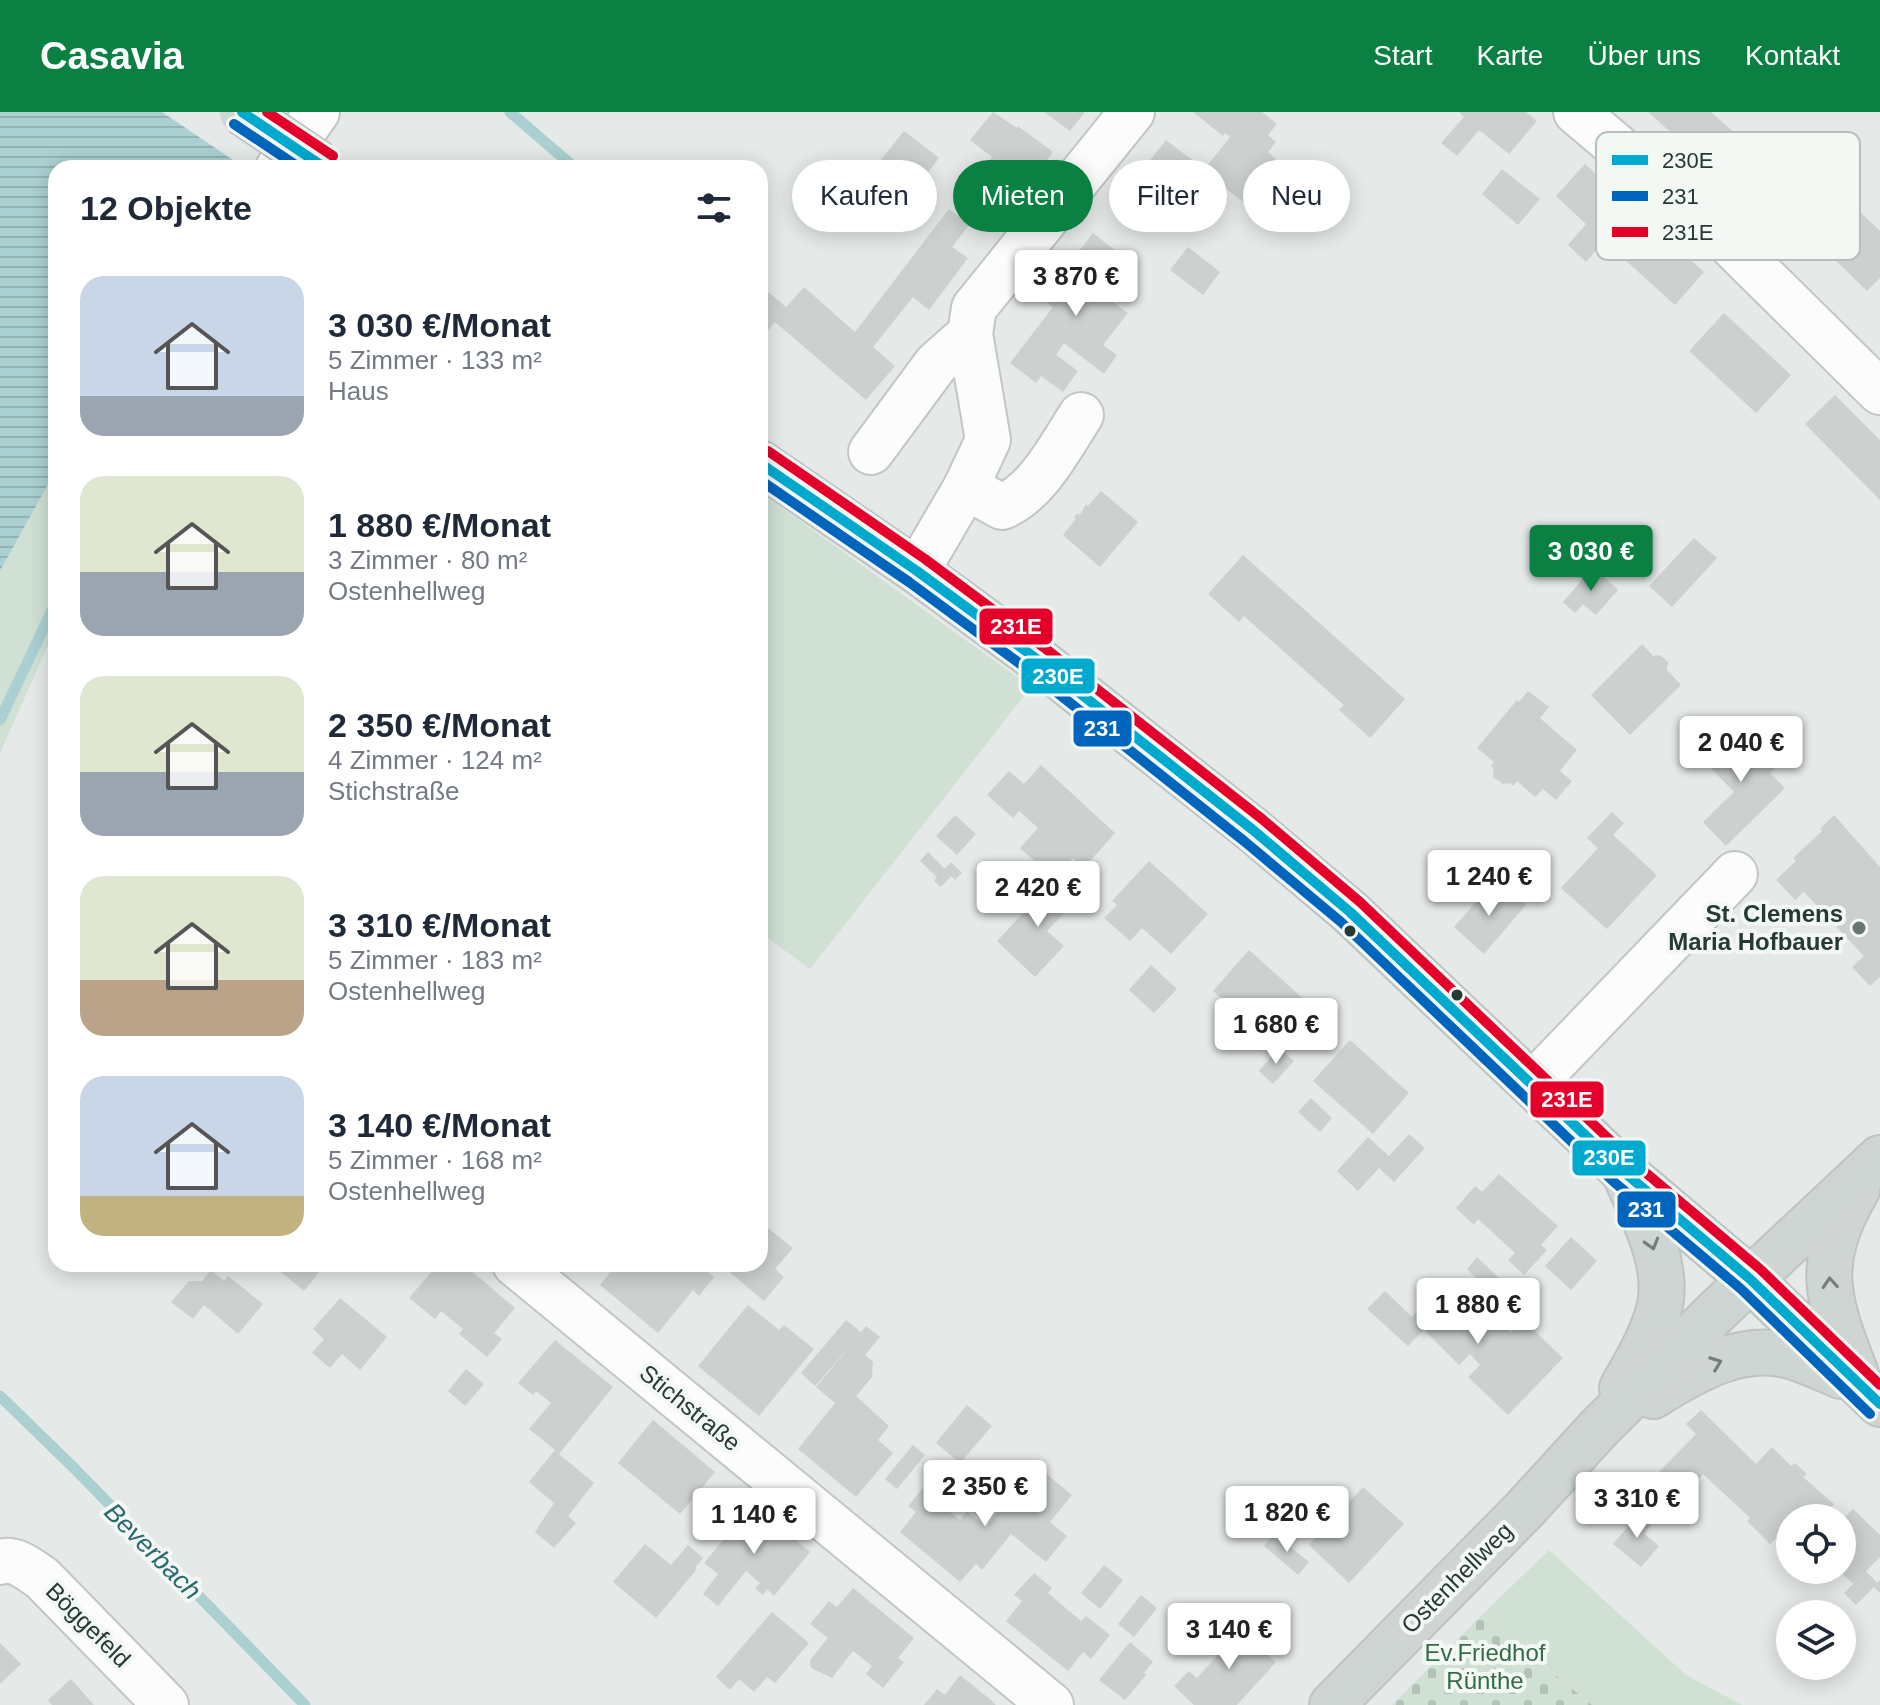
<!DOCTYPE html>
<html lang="de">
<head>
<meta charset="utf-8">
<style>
	body { margin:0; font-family:Helvetica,sans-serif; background:#f2f2f3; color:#1f2937; height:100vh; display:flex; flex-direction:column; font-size:30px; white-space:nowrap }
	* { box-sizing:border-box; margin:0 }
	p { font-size:26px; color:#747a83 }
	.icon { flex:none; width:44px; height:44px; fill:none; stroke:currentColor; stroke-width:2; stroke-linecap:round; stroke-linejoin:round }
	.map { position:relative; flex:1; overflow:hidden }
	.drawer { position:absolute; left:48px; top:48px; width:720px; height:1112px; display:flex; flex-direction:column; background:#fff; border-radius:24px; box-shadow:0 4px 20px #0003 }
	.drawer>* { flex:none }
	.guide { position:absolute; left:792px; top:48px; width:760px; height:72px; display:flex; gap:16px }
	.fabs { position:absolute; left:1776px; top:1392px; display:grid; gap:16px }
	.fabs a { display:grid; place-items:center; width:80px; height:80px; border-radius:50%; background:#fff; box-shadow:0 4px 20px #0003; font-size:40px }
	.price { position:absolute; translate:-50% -68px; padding:0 18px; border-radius:8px; background:#fff; color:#222; font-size:26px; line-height:52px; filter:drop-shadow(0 2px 4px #0008) }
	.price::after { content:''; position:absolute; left:50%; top:48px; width:24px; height:18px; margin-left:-12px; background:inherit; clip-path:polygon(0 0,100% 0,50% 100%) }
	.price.on { background:#0b8043; color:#fff }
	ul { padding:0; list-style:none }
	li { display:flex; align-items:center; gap:24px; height:200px; padding:0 32px }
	li span { display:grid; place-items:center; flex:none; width:224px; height:160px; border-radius:24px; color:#555 }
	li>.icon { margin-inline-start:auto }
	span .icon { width:96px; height:96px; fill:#fffc; stroke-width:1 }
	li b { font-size:34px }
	h2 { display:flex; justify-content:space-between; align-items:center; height:96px; padding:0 32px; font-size:34px }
	.tag { padding:0 28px; border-radius:36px; background:#fff; box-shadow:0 4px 20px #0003; font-size:28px; line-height:72px }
	.tag.on { background:#0b8043; color:#fff }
	header { display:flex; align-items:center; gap:48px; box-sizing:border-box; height:112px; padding:0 40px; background:#0b8043; color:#fff }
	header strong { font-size:38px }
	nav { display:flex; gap:44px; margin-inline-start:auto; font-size:28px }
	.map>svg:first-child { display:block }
</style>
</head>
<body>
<header>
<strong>Casavia</strong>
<nav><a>Start</a><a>Karte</a><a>Über uns</a><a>Kontakt</a></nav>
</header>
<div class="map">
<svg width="1880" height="1593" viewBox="0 0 1880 1593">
	<defs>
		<pattern id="cemetery-stones" width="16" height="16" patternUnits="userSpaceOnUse" patternTransform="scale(2)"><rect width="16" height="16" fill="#d0e1d4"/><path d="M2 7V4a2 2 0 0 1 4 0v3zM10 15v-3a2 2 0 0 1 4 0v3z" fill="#b2c2b6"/></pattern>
		<pattern id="water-rules" width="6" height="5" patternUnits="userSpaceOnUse" patternTransform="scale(2)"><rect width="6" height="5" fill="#abd0d2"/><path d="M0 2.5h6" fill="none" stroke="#93b3b5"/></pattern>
	</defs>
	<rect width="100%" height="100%" fill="#e5e9e7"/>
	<g fill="#d0e1d4">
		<polygon points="56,358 56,515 0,641 0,459"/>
		<polygon points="760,380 1031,575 810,857 760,820"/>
		<polygon points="1549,1438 1686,1563 1742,1593 1592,1593 1482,1503"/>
	</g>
	<polygon fill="url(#cemetery-stones)" points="1482,1503 1592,1593 1392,1593"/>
	<polygon fill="url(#water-rules)" points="0,0 283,0 248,56 56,56 56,358 0,459"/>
	<polygon fill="#e5e9e7" points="162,0 287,0 252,56 245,56"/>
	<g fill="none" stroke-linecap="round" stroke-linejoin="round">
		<g stroke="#abd0d2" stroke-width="11">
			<polyline points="510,0 575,56"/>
			<polyline points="0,608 56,490"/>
			<polyline points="0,1284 75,1357 305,1593"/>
		</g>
	</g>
	<g fill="#ccd1cf">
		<polygon points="993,0 1017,16 1018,14 1053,40 1004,104 969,77 992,45 970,28"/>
		<polygon points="1044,0 1085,0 1070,19"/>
		<polygon points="1193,0 1262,0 1277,12 1268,23 1276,30 1268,40 1276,47 1256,73 1274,87 1264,100 1246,85 1243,90 1203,59 1230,25 1225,21 1223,24"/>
		<polygon points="1459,0 1526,0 1537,9 1509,42 1479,18 1457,44 1441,31 1464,5"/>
		<polygon points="1648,0 1711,0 1785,66 1757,97"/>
		<polygon points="904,19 939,46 911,82 875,55"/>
		<polygon points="1166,28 1200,54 1187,70 1198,78 1186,93 1175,85 1150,118 1116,92"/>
		<polygon points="1585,52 1704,160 1675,193 1604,129 1586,150 1568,133 1586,112 1556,84"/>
		<polygon points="1502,57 1540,87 1518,113 1482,82"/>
		<polygon points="1836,77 1880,119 1880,166 1867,179 1800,114"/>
		<polygon points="949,97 969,113 952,135 968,146 929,198 913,185 873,235 895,254 866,288 775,210 765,222 760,218 760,173 786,195 804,175 855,220"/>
		<polygon points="1093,121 1127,148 1101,181 1128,201 1103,233 1117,243 1104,262 1064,231 1056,243 1078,259 1063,280 1041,264 1036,271 1010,251 1053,195 1042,187"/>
		<polygon points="1188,135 1220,160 1203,183 1170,158"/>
		<polygon points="1724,201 1791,263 1756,301 1689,239"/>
		<polygon points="1835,283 1880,328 1880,388 1805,312"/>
		<polygon points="1101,379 1138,410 1100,455 1063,423 1076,407 1074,405 1078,401 1080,403 1086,392 1088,394"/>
		<polygon points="1694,426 1717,446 1672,495 1649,474"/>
		<polygon points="1243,443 1405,587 1370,626 1339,598 1344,593 1244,504 1239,510 1208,482"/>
		<polygon points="1593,455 1618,478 1596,503 1583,492 1575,501 1563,490"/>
		<polygon points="1642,532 1653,544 1660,543 1668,550 1667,558 1681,573 1630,623 1591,583"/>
		<polygon points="1528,579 1549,595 1540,606 1577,638 1560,659 1572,669 1556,688 1543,677 1535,685 1517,669 1513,674 1511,671 1503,672 1493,665 1494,657 1491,654 1494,650 1477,636 1517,588 1519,590"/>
		<polygon points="1736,613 1777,654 1770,661 1785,676 1726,734 1703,710 1734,680 1702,647"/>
		<polygon points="1041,653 1115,721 1084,756 1073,746 1058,762 1054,759 1050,763 1020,736 1038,716 1019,699 1013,706 987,683 1009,659 1024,672"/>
		<polygon points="1612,700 1624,711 1613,723 1657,763 1607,817 1561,776 1598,736 1587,726"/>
		<polygon points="955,703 976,722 957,743 936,724"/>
		<polygon points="1834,703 1880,755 1880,865 1870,874 1852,855 1864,844 1804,780 1795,788 1776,768 1796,749 1793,746 1822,719 1820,717"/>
		<polygon points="928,740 945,757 951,750 962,761 955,768 951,764 941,775 934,769 937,765 920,749"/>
		<polygon points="1149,749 1208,802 1171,842 1142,816 1130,829 1104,806 1117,793 1112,789"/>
		<polygon points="1055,767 1077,788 1047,819 1064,834 1035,865 997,829"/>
		<polygon points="1492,772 1507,785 1511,780 1526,793 1484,842 1454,815"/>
		<polygon points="1249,838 1308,891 1272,931 1213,879"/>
		<polygon points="1151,853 1177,877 1154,901 1129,878"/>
		<polygon points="1350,928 1409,981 1373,1022 1313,969"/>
		<polygon points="1279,936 1294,949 1273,972 1259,959"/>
		<polygon points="1311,986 1332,1006 1320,1020 1298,1000"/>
		<polygon points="1409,1022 1425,1036 1394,1070 1379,1056 1358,1079 1337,1059 1368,1025 1389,1044"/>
		<polygon points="1499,1062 1558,1114 1541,1133 1547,1138 1524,1163 1508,1148 1515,1141 1478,1107 1474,1113 1456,1096 1475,1074 1482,1080"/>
		<polygon points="760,1110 793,1136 775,1157 784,1165 764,1189 720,1152 760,1152"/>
		<polygon points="1571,1125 1597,1149 1571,1178 1545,1154"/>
		<polygon points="1477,1145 1521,1187 1511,1199 1467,1157"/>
		<polygon points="271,1152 317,1152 314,1156 319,1160 304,1179"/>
		<polygon points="438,1152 463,1152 515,1196 494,1221 502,1227 487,1245 459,1222 463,1217 441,1199 435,1207 409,1186"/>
		<polygon points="617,1152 655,1152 661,1157 665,1152 698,1152 714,1165 699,1184 693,1178 658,1221 600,1173"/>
		<polygon points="211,1158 224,1169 228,1164 263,1192 238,1222 204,1193 193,1207 171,1190 189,1169 202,1169"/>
		<polygon points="1385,1179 1412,1205 1433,1182 1486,1228 1472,1213 1492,1190 1509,1205 1502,1212 1511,1220 1523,1208 1563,1246 1508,1303 1468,1265 1480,1253 1470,1242 1459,1253 1424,1218 1408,1234 1367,1197"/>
		<polygon points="340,1186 387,1225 360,1258 342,1242 330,1256 312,1241 324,1227 313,1217"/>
		<polygon points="748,1193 779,1218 784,1213 814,1237 759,1304 698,1254"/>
		<polygon points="846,1208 861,1220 866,1214 880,1225 865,1243 873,1250 872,1265 856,1284 889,1314 878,1328 893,1341 856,1385 798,1337 835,1291 816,1275 851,1233 815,1274 801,1261"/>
		<polygon points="555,1228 613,1275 559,1342 594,1371 568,1404 576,1411 554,1436 535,1420 554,1391 529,1370 555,1338 529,1317 551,1291 536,1279 533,1283 518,1271"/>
		<polygon points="466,1257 484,1272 465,1294 448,1279"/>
		<polygon points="967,1293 992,1314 960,1351 936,1331"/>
		<polygon points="1701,1298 1756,1352 1772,1335 1791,1354 1795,1351 1807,1362 1803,1365 1834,1392 1825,1401 1830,1406 1790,1406 1790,1414 1770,1432 1747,1409 1750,1406 1703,1362 1668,1398 1644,1375 1696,1322 1686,1312"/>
		<polygon points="653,1308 715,1360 680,1402 618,1351"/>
		<polygon points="913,1333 925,1343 897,1377 885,1367"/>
		<polygon points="1044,1360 1072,1383 1050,1410 1067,1424 1046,1450 1011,1422 982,1458 976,1452 960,1470 900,1420 916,1400 908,1394 926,1372 946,1388 941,1393 960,1408 967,1399 986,1415 1014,1380 1033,1396 1044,1382 1033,1373"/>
		<polygon points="1363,1375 1404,1412 1349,1471 1309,1433"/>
		<polygon points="753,1392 810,1440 774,1484 767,1477 763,1483 755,1476 760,1471 746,1459 718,1494 703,1482 718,1462 704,1451"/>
		<polygon points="1853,1397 1880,1423 1880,1445 1866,1459 1877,1471 1880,1468 1880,1481 1874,1475 1856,1493 1844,1481 1853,1472 1839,1458 1842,1458 1842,1408"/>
		<polygon points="1642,1398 1654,1409 1644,1422 1659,1434 1641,1455 1613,1432"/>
		<polygon points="1274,1422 1309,1450 1298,1463 1264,1434"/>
		<polygon points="645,1432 671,1453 688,1433 703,1446 695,1456 697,1457 656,1506 613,1470"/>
		<polygon points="1104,1453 1123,1468 1100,1497 1081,1481"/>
		<polygon points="1034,1461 1052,1476 1048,1481 1081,1509 1086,1504 1110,1523 1091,1547 1083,1540 1068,1559 1006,1509 1022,1489 1014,1483"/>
		<polygon points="853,1476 914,1526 898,1546 904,1550 883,1576 866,1562 872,1554 853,1539 832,1566 811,1556 810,1548 828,1526 810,1512 829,1489 837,1495"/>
		<polygon points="1141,1483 1157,1496 1134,1525 1118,1512"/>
		<polygon points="772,1500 809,1531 775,1571 767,1565 754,1580 739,1567 730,1578 716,1565"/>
		<polygon points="1241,1506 1263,1526 1257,1533 1276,1550 1237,1593 1194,1593 1174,1574 1189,1559 1197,1566 1230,1530 1225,1525"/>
		<polygon points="1130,1530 1153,1550 1144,1561 1146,1563 1125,1588 1099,1568"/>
		<polygon points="0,1531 21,1552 0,1572"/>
		<polygon points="960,1563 992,1589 996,1593 924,1593 937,1577 945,1583"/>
		<polygon points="71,1567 94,1593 52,1593 48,1588"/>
	</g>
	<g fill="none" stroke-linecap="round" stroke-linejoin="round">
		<defs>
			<g id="minor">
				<polyline points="1576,0 1718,120 1880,280"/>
				<polyline points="278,56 317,0"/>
				<polyline points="871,340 936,252 970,222"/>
				<path d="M966 375 1002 395C1038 380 1060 335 1081 303"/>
				<polyline points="917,459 966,375 988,328 970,222 974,196 1132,0"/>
				<polyline points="1533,972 1735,762"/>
				<polyline points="515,1152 1051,1593"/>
				<path d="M0 1450C15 1445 30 1458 42 1466L166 1593"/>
			</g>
			<g id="major">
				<polyline points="760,351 917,459 1038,548 1253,718 1350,800 1624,1060 1750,1167 1880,1292"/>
				<path d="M1856 1262C1827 1187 1814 1152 1857 1078"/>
				<path d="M1622 1276C1636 1251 1652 1225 1659 1197 1670 1155 1644 1105 1627 1067"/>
				<path d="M1653 1284C1695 1258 1743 1229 1794 1245 1810 1250 1826 1258 1841 1264"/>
				<polyline points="1332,1593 1524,1398 1599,1316 1720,1196 1880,1046"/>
			</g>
		</defs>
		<use href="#minor" stroke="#c2c6c4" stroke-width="48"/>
		<use href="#major" stroke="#bdc4c2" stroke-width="48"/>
		<use href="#minor" stroke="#fbfcfb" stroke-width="44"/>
		<use href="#major" stroke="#cfd5d3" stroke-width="44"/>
		<defs>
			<polyline id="major-bridge" points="242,0 319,52"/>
		</defs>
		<use href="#major-bridge" stroke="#bdc4c2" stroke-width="48" stroke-linecap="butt"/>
		<use href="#major-bridge" stroke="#cfd5d3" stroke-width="44"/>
		<defs>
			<g id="bus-1">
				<polyline points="242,0 325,56"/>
				<polyline points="760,351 917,459 1038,548 1253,718 1350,800 1624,1060 1750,1167 1880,1292"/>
			</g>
			<g id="bus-2">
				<polyline points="234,12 300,56"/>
				<polyline points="760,368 909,470 1030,559 1244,729 1341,810 1614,1070 1741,1177 1870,1302"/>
			</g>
			<g id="bus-3">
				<polyline points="267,0 333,44"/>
				<polyline points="768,339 925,447 1046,537 1262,707 1360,790 1633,1050 1760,1157 1880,1273"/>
			</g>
		</defs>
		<use href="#bus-1" stroke="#f3f8f5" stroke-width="16"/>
		<use href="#bus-2" stroke="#f3f8f5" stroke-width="16"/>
		<use href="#bus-3" stroke="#f3f8f5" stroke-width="16"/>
		<use href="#bus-1" stroke="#00a9ce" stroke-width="10"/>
		<use href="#bus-2" stroke="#0065bd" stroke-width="10"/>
		<use href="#bus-3" stroke="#e4002b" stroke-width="10"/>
	</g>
	<defs><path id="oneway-chevron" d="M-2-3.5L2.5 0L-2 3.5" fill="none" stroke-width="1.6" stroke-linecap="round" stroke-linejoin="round" transform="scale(2)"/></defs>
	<g stroke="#71807b">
		<use href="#oneway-chevron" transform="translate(1652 1132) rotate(74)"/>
		<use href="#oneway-chevron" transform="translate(1830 1171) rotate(-94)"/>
		<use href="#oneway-chevron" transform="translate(1716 1251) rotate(-21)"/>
	</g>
	<circle fill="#687772" stroke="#f3f8f5" stroke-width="3" cx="1859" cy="816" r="8"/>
	<g fill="#253a33" stroke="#f3f8f5" stroke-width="3">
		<circle cx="1350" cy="819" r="7"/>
		<circle cx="1457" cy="883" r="7"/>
	</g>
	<g text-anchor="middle" stroke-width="8" stroke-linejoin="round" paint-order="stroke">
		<g font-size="24" font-weight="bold" fill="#253a33" stroke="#f3f8f5" text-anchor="end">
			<text x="1843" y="810">St. Clemens<tspan x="1843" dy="28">Maria Hofbauer</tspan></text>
		</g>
		<g font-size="24" fill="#253a33" stroke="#f3f8f5">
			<text transform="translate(690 1296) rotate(39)" y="8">Stichstraße</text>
			<text transform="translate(1457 1466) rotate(-45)" y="8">Ostenhellweg</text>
			<text transform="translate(88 1513) rotate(45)" y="8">Böggefeld</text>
		</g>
		<g font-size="24" fill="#346c46" stroke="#f3f8f5">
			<text x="1485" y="1549">Ev.Friedhof<tspan x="1485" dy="28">Rünthe</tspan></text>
		</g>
		<g font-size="26" font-style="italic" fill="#26686f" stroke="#f3f8f5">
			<text transform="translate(153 1439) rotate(45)" y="9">Beverbach</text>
		</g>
	</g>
	<rect x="1596" y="20" width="264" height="128" rx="12" fill="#f3f8f5" stroke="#b5bfbb" stroke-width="2"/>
	<rect x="1612" y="43" width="36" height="10" fill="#00a9ce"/>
	<rect x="1612" y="79" width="36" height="10" fill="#0065bd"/>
	<rect x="1612" y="115" width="36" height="10" fill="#e4002b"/>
	<g font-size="22" fill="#253a33">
		<text x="1662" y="56">230E</text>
		<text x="1662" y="92">231</text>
		<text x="1662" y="128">231E</text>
	</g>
	<g stroke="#f3f8f5" stroke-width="3">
		<rect x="978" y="495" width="76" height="39" rx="8" fill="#e4002b"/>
		<rect x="1020" y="545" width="76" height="38" rx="8" fill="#00a9ce"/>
		<rect x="1072" y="597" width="61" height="39" rx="8" fill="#0065bd"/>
		<rect x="1529" y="968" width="76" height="39" rx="8" fill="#e4002b"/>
		<rect x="1571" y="1027" width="76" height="38" rx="8" fill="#00a9ce"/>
		<rect x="1616" y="1078" width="61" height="39" rx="8" fill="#0065bd"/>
	</g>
	<g font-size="22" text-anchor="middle" font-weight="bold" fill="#fff">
		<text x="1016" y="522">231E</text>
		<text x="1058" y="572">230E</text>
		<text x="1102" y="624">231</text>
		<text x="1567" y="995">231E</text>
		<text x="1609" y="1053">230E</text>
		<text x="1646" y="1105">231</text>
	</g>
</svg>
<div class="fabs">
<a><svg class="icon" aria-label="locate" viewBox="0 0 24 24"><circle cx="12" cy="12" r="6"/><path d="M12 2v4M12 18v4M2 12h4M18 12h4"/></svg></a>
<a><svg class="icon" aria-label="layers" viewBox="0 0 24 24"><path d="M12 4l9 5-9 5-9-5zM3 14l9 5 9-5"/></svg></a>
</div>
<b class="price" style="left:1076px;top:206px">3 870 €</b>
<b class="price on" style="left:1591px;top:481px">3 030 €</b>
<b class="price" style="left:1741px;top:672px">2 040 €</b>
<b class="price" style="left:1489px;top:806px">1 240 €</b>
<b class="price" style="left:1038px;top:817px">2 420 €</b>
<b class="price" style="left:1276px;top:954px">1 680 €</b>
<b class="price" style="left:1478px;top:1234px">1 880 €</b>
<b class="price" style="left:985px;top:1416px">2 350 €</b>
<b class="price" style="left:1637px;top:1428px">3 310 €</b>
<b class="price" style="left:1287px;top:1442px">1 820 €</b>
<b class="price" style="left:754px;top:1444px">1 140 €</b>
<b class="price" style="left:1229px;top:1559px">3 140 €</b>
<div class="guide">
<a class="tag">Kaufen</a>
<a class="tag on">Mieten</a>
<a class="tag">Filter</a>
<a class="tag">Neu</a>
</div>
<section class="drawer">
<h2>12 Objekte<svg class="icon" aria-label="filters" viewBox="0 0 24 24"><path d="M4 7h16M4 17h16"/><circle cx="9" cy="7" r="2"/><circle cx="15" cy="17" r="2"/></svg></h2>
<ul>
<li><span style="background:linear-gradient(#c9d6e8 75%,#9aa5b1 0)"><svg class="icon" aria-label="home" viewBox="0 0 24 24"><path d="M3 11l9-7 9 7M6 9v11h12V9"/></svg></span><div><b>3 030 €/Monat</b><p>5 Zimmer · 133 m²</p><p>Haus</p></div></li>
<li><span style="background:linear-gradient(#dfe7d0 60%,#9aa5b1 0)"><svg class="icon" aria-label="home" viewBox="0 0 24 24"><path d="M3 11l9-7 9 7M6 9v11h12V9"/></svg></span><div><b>1 880 €/Monat</b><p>3 Zimmer · 80 m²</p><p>Ostenhellweg</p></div></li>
<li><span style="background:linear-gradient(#dfe7d0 60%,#9aa5b1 0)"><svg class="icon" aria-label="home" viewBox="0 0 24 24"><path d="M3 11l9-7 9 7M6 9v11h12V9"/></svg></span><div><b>2 350 €/Monat</b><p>4 Zimmer · 124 m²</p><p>Stichstraße</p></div></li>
<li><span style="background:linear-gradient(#dfe7d0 65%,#b9a48a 0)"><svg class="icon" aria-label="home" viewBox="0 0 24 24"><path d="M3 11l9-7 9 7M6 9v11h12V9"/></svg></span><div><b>3 310 €/Monat</b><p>5 Zimmer · 183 m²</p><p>Ostenhellweg</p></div></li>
<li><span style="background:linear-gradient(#c9d6e8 75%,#c2b280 0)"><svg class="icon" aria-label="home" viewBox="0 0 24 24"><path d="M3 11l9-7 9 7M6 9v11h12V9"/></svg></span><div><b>3 140 €/Monat</b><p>5 Zimmer · 168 m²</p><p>Ostenhellweg</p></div></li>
</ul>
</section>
</div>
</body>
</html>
